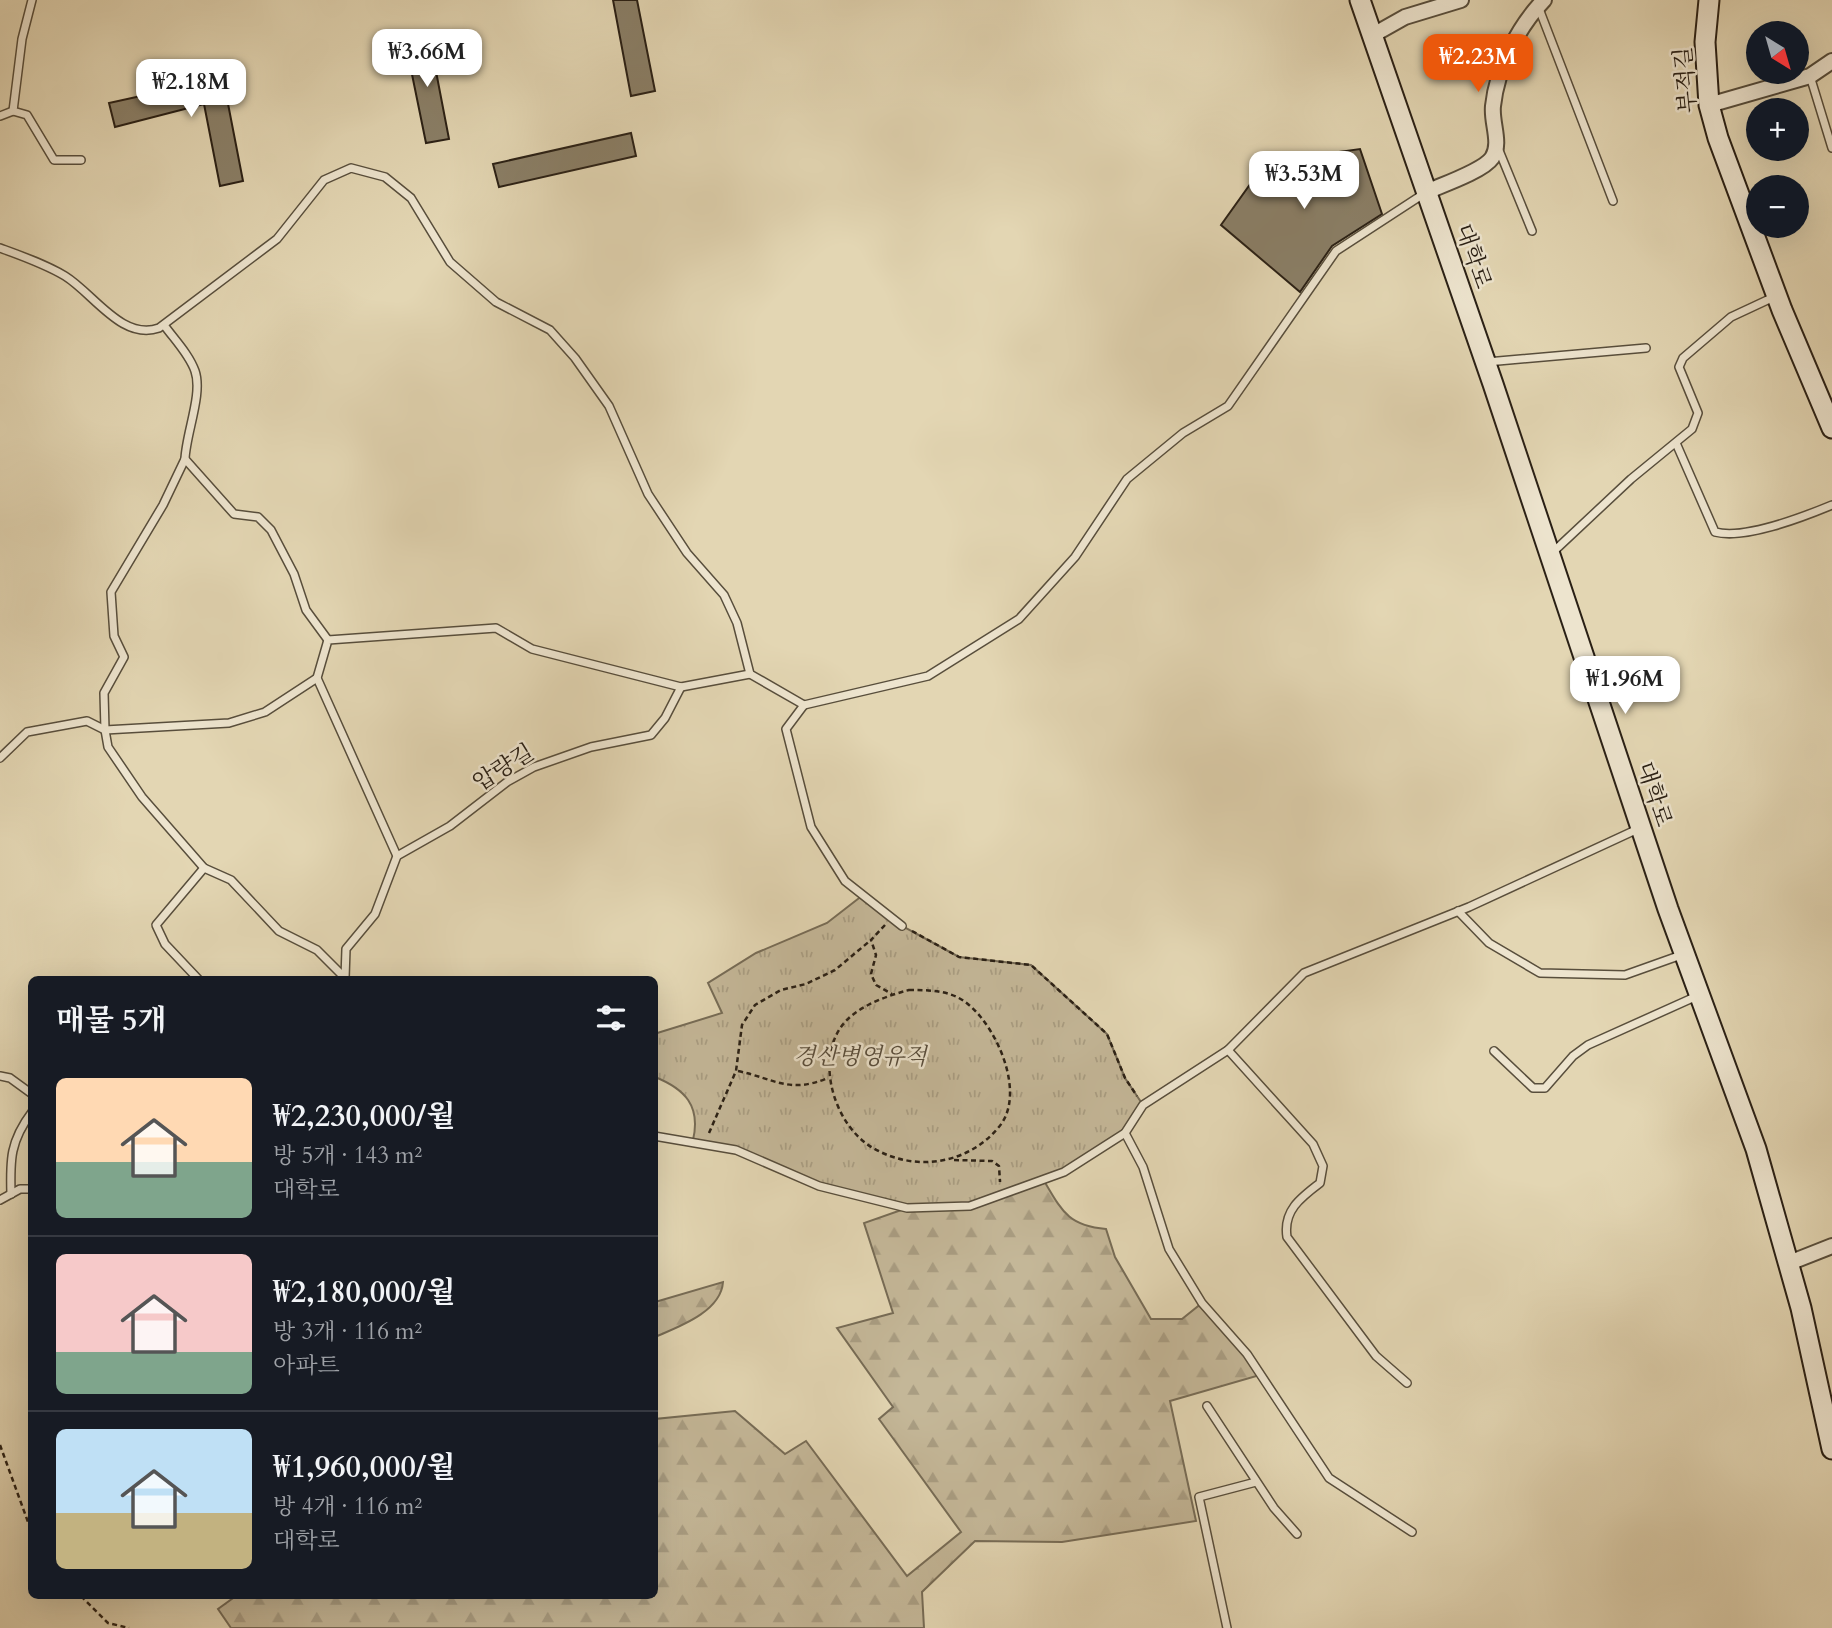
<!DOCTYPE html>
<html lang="ko">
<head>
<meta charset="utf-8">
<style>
	body { margin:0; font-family:Cardo,"Noto Serif KR",serif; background:#242831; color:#f1f3f6; height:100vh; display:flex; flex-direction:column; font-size:26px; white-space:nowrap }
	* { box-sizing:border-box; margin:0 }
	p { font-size:23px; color:#9ea1a6 }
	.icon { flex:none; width:38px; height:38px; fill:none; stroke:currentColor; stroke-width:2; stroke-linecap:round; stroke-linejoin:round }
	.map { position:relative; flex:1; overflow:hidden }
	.sheet { position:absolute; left:28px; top:976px; width:630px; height:623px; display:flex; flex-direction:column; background:#171b24; border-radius:10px; box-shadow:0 7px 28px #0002 }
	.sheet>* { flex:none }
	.needle { width:46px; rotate:143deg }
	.buttons { position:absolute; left:1746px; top:21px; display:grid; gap:14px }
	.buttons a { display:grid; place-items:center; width:63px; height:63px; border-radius:50%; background:#171b24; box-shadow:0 7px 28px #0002; font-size:35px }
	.price { position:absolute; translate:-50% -60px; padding:0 16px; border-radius:14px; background:#fff; color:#222; font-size:23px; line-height:46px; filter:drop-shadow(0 2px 4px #0008) }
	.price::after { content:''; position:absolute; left:50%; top:42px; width:21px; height:16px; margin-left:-10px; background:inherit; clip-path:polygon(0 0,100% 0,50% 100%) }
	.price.selected { background:#ea580c; color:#fff }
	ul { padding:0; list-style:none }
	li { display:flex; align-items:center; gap:21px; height:175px; padding:0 28px }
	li+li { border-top:2px solid #363941 }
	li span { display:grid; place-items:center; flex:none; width:196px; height:140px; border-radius:10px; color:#555 }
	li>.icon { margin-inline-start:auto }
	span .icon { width:84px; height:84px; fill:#fffc; stroke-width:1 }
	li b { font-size:30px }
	h2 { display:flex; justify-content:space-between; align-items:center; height:84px; padding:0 28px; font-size:30px }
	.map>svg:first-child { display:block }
</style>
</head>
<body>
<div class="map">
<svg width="1832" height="1628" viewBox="0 0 1832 1628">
	<defs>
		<pattern id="forest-firs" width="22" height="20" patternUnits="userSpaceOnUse" patternTransform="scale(1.75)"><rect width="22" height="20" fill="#c4b798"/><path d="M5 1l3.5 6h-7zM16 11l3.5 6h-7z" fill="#a99d82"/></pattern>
		<pattern id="park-tufts" width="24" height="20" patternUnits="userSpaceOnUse" patternTransform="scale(1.75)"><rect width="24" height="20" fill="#c4b798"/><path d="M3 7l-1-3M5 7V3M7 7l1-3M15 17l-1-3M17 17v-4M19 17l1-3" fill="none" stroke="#a99d82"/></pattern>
	</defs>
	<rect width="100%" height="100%" fill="#e3d6b3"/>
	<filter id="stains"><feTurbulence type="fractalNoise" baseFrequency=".00286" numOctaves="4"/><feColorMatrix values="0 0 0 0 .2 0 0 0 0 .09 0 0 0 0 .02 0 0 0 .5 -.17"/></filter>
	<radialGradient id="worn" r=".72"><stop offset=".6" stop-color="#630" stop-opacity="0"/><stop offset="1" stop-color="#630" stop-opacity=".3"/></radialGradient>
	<g fill="url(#forest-firs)" stroke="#776c56" stroke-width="2">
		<path d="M1043 1179C1062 1211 1068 1226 1106 1229L1115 1257 1151 1319H1182L1202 1303 1260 1375 1170 1401 1196 1521 1062 1542 975 1541 922 1592 924 1628H231L218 1609 236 1596H654L655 1419 735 1411 785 1454 806 1441 907 1576 961 1532 879 1419 893 1407 837 1328 893 1313 864 1223 907 1208Z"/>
		<path d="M723 1282C721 1312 678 1327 655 1337V1302Z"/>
	</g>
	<path fill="url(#park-tufts)" stroke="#776c56" stroke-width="2" d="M863 895 902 926 959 957 1031 965 1107 1034 1125 1078 1143 1105 1129 1127 1064 1172 970 1206 907 1208 819 1186 736 1150 693 1140C701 1106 685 1089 655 1077L654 1034 722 1013 708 983 756 953 827 923Z"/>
	<g fill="#8a7f67" stroke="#2a2015" stroke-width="2">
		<polygon points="613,0 637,0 655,91 631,96"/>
		<polygon points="429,35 449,139 426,143 405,40"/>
		<polygon points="223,78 243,181 220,186 204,104 115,127 109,103"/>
		<polygon points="631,133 636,156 499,187 493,164"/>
		<polygon points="1360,149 1382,214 1332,246 1300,292 1221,225 1266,162"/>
	</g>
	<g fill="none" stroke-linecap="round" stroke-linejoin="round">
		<defs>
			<g id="lane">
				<polyline points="32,0 22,39 13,111 27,115 54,160 81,160"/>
				<polyline points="1538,6 1613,201"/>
				<polyline points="1810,76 1832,148"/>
				<polyline points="0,116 13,111"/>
				<polyline points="1498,148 1532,231"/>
				<path d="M0 248C22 256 45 264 65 276 94 294 122 341 159 328L277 239 324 180 351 168 385 177 411 198 450 262 496 302 550 330 575 358 609 406 648 494 687 553 724 595 737 623 750 674 804 705 928 676 1019 619 1075 557 1127 479 1183 433 1228 406 1336 251 1425 193"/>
				<path d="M164 325C174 339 189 354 195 371 203 394 186 433 185 459L234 514 258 517 271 530 294 574 306 610 328 640"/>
				<polyline points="1487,362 1646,348"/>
				<path d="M1676 443 1715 532C1745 540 1803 517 1832 505"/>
				<polyline points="185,459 163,505 111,592 114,636 124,657 104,693 105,730 108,747 142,797 204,868 231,880 279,931 317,950 345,978"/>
				<polyline points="1552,553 1631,479 1692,429 1698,413 1679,367 1683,358 1731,317 1776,296"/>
				<polyline points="804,705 786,729 811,827 845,881 902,926"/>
				<polyline points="0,758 27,732 87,721 105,730 229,723 265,712 317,678"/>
				<polyline points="397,856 317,678 328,640 496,628 532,649 681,687 750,674"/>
				<polyline points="1458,911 1489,943 1540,973 1625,975 1684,954"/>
				<polyline points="345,978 346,949 375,914 397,856 450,826 507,782 534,767 591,747 651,735 665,718 681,687"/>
				<polyline points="199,980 165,944 156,925 204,868"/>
				<path d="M1228 1050 1313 1144 1323 1166 1320 1183C1300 1198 1283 1211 1287 1237L1376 1356 1407 1383"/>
				<polyline points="1494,1051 1533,1088 1545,1088 1573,1056 1588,1045 1697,996"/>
				<polyline points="0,1076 10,1078 32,1094"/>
				<polyline points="1125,1133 1143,1167 1169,1249 1202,1303 1247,1354 1329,1478 1412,1532"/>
				<polyline points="654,1136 736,1150 819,1186 907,1208 970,1206 1064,1172 1125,1133 1143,1105 1228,1050 1304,973 1469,907 1640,828"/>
				<path d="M11 1194C10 1160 10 1141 32 1112"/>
				<polyline points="0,1200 20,1189 32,1189"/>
				<polyline points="1207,1406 1274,1508 1297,1534"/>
				<polyline points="1227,1628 1199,1497 1256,1482"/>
			</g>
			<g id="street">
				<polyline points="1373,35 1405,17 1461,0"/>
				<polyline points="1709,105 1810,76 1832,61"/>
				<path d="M1426 192C1442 185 1483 171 1492 158 1502 143 1491 123 1493 106 1497 68 1518 27 1544 0"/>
				<polyline points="1789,1263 1832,1246"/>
			</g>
			<g id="secondary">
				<polyline points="1360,0 1493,384 1668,909 1756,1149 1801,1308 1832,1449"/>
				<polyline points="1709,0 1705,42 1709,105 1718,138 1782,310 1832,428"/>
			</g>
		</defs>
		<use href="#lane" stroke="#584e3c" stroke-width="10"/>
		<use href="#street" stroke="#584e3c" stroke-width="18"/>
		<use href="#secondary" stroke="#2a2015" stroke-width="23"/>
		<g stroke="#2a2015" stroke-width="2.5" stroke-dasharray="5 3.5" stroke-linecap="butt">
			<polyline points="885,925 871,940 876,955 871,974 876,985 892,994"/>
			<polyline points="912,931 959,957 1031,965 1107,1034 1125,1078 1137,1096"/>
			<path d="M909 990C930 990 952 990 969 1005 998 1029 1027 1096 998 1128 967 1165 914 1172 873 1148 836 1127 815 1064 841 1027 855 1007 886 996 909 990Z"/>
			<path d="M738 1071C775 1079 789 1094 828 1078"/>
			<polyline points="709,1133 736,1071 742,1025 755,1005 781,990 806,984 835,970 871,940"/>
			<polyline points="954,1160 992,1161 999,1166 1000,1182"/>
			<polyline points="0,1445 32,1533"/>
			<polyline points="81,1596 108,1623 129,1628"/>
		</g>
		<use href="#lane" stroke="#ede4ce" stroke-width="7"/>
		<use href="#street" stroke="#ede4ce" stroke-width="14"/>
		<use href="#secondary" stroke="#ede4ce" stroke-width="19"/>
	</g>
	<g text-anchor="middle" stroke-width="5" stroke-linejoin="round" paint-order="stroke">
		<g font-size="23" fill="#2a2015" stroke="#ede4ce">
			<text transform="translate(1685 80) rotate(-95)" y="8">부적길</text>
			<text transform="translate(1474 256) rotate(71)" y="8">대학로</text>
			<text transform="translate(503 767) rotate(-32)" y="8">압량길</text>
			<text transform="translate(1655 794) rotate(72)" y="8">대학로</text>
		</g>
		<g font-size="23" font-style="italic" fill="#584d3c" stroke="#ede4ce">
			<text x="860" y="1064">경산병영유적</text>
		</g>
	</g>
	<rect width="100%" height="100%" filter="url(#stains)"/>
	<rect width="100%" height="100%" fill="url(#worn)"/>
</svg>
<div class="buttons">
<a><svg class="needle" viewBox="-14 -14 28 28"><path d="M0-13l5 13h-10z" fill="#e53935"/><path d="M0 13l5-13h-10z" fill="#9ea1a6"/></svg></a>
<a>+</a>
<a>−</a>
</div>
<b class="price" style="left:427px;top:89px">₩3.66M</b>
<b class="price selected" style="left:1478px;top:94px">₩2.23M</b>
<b class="price" style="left:191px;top:119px">₩2.18M</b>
<b class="price" style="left:1304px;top:211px">₩3.53M</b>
<b class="price" style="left:1625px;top:716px">₩1.96M</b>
<section class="sheet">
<h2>매물 5개<svg class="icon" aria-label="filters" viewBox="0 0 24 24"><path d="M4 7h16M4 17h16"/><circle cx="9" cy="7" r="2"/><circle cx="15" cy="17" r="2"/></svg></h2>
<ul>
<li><span style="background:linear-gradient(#ffd9b3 60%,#7fa58c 0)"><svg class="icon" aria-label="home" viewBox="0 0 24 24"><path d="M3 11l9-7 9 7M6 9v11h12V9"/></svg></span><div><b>₩2,230,000/월</b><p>방 5개 · 143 m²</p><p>대학로</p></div></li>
<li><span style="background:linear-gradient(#f6c9c9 70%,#7fa58c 0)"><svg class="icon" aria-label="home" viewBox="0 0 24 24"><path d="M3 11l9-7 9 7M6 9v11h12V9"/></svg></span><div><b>₩2,180,000/월</b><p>방 3개 · 116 m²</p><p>아파트</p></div></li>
<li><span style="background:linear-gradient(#bfe0f5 60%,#c2b280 0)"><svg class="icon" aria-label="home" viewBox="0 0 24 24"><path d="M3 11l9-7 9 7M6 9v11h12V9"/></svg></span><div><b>₩1,960,000/월</b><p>방 4개 · 116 m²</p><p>대학로</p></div></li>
</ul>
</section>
</div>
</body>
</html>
